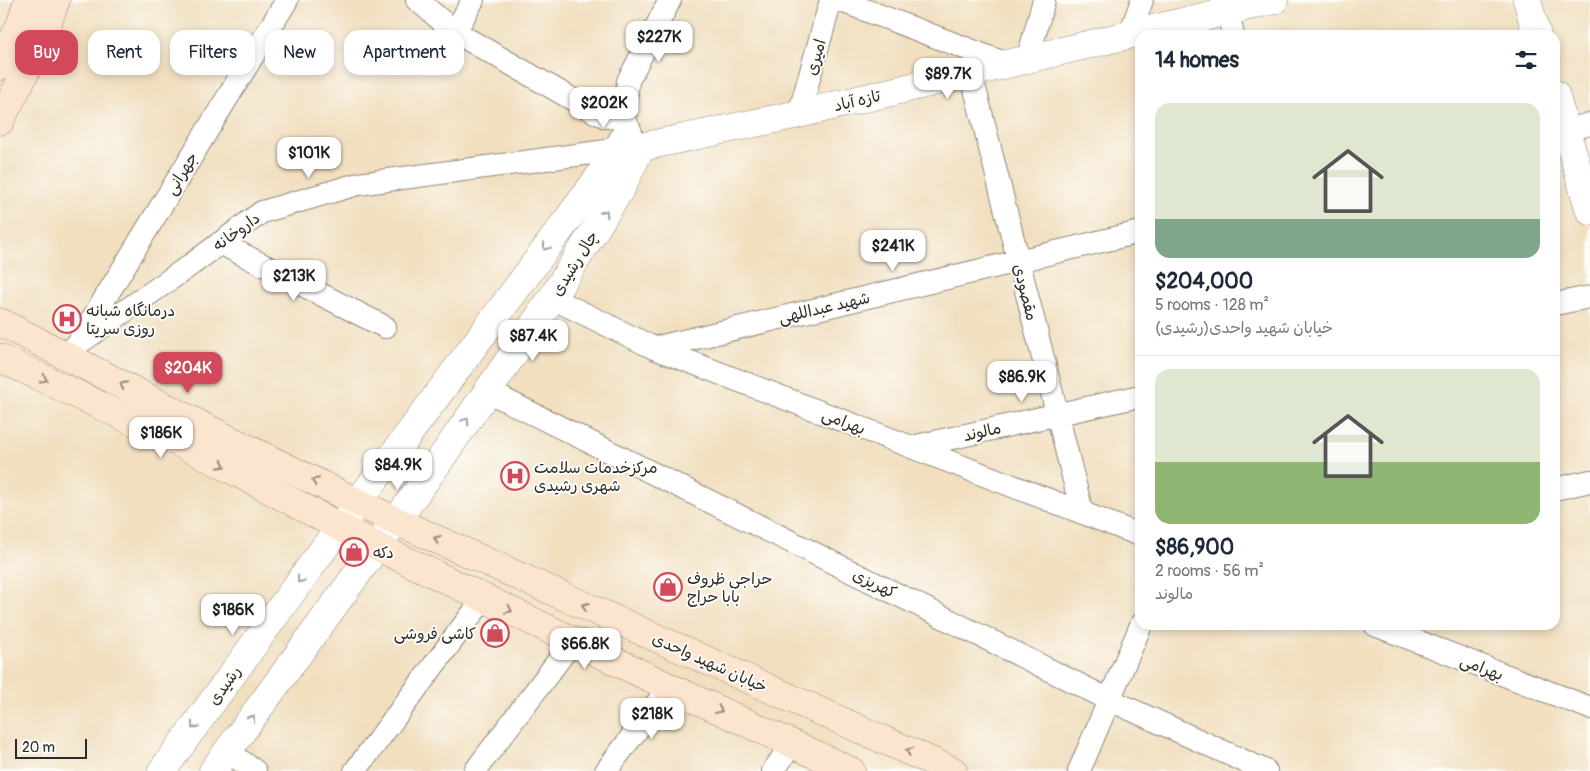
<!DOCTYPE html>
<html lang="en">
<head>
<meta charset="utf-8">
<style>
	body { margin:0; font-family:Pangolin,"Playpen Sans Arabic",sans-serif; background:#f6f6f7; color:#1f2937; height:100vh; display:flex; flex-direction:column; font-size:19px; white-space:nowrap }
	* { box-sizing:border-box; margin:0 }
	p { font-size:16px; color:#747a83 }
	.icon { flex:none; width:28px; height:28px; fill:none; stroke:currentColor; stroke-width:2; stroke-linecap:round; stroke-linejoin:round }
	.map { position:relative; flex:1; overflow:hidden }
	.details { position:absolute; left:1135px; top:30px; width:425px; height:600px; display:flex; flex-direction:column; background:#fff; border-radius:15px; box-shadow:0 2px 8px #0003 }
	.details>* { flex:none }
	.guide { position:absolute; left:15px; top:30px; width:475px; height:45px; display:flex; gap:10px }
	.scale { position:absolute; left:15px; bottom:12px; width:72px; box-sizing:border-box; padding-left:5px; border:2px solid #2b2b2b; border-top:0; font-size:14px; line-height:18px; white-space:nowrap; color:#2b2b2b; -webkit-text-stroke:4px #fdfcf7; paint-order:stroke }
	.price { position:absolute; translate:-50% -42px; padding:0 11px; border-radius:10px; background:#fff; color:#222; font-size:16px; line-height:32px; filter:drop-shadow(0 1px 2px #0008) }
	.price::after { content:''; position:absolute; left:50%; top:30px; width:15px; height:11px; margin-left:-8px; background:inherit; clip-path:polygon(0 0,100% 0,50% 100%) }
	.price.selected { background:#d1495b; color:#fff }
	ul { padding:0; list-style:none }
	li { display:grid; align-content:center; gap:10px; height:265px; padding:0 20px }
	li+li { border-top:1px solid #e0e1e3 }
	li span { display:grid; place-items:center; height:155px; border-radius:15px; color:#555 }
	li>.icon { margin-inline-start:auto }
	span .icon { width:90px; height:90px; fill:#fffc; stroke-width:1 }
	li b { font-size:21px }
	h2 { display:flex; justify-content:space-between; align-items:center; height:60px; padding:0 20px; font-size:21px }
	.pill { padding:0 18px; border-radius:15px; background:#fff; box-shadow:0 2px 8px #0003; font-size:18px; line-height:45px }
	.pill.selected { background:#d1495b; color:#fff }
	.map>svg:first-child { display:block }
</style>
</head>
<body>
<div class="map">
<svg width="1590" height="771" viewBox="0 0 1590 771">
	<rect width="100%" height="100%" fill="#fdfcf7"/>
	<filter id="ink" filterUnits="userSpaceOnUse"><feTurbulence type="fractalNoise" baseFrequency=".02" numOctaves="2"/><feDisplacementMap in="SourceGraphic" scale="10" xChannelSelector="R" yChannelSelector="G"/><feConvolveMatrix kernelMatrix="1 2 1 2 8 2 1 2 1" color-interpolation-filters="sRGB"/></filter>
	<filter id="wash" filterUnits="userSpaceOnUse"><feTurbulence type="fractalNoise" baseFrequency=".0096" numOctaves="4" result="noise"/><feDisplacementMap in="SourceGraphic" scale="20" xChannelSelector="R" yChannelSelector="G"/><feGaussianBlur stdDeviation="1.12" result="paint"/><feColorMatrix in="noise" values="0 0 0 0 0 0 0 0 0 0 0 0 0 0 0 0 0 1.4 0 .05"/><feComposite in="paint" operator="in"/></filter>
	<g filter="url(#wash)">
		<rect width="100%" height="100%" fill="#f1dfc0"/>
	</g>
	<g filter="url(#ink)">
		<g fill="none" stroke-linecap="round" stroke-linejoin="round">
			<defs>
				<g id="minor">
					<polyline points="417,0 455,32 593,111 606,117 624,118"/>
					<polyline points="839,0 1007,64"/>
					<polyline points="1228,11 1233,35"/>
					<polyline points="455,32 473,0"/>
					<polyline points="1130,34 1142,0"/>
					<polyline points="1028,58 1044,0"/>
					<polyline points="971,73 1082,512"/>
					<polyline points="799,114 831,0"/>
					<polyline points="631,132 624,118 628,81 670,0"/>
					<polyline points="1555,133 1590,124"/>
					<polyline points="220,243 385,327"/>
					<polyline points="552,298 654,348 1140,535"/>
					<polyline points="1555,304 1590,297"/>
					<polyline points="80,339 287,0"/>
					<polyline points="654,348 1140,232"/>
					<polyline points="66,356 75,346 192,264 262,212 358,184 614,150 627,126"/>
					<polyline points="487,391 1110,700 1266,771"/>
					<polyline points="912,447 1140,396"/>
					<polyline points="1555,489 1590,481"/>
					<polyline points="1375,625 1590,708"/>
					<polyline points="227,751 255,771"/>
					<polyline points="355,771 484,598"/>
					<polyline points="475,771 573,641"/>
					<polyline points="606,771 669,687"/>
					<polyline points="773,771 792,744"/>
					<polyline points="1079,771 1141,625"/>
				</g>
				<g id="tertiary">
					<polyline points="1527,0 1537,35"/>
					<polyline points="1555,94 1590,211"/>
					<polyline points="162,771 319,555 599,177 614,150 641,147 799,114 1274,0"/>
					<polyline points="213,771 433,470 552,298 621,188 641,147"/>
				</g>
				<g id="secondary">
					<polyline points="0,66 21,23 28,0"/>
					<polyline points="0,121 40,44 56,0"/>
					<polyline points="0,322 226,438 396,521 953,771"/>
					<polyline points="0,358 198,452 378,547 669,687 851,771"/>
				</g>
			</defs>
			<use href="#minor" stroke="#8e8576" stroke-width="24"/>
			<use href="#tertiary" stroke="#8e8576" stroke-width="29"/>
			<use href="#secondary" stroke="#8e8576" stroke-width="29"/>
			<use href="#minor" stroke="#fff" stroke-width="22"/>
			<use href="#tertiary" stroke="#fff" stroke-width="28"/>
			<use href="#secondary" stroke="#fce5cf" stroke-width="28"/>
		</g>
		<defs><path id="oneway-chevron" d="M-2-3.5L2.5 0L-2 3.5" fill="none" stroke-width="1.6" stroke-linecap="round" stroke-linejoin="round" transform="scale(1.25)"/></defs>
		<g stroke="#a0a0a0">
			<use href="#oneway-chevron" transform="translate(605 213) rotate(-58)"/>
			<use href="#oneway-chevron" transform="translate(546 247) rotate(127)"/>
			<use href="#oneway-chevron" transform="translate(466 421) rotate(-56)"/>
			<use href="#oneway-chevron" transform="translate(300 580) rotate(126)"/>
			<use href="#oneway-chevron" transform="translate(252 718) rotate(-54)"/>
			<use href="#oneway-chevron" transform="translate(194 726) rotate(126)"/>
		</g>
		<g stroke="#94887d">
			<use href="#oneway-chevron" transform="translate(44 379) rotate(26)"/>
			<use href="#oneway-chevron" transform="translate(123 385) rotate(-153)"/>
			<use href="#oneway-chevron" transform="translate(222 465) rotate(28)"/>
			<use href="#oneway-chevron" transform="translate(315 481) rotate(-154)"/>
			<use href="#oneway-chevron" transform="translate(437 539) rotate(-156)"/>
			<use href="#oneway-chevron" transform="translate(585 606) rotate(-156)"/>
			<use href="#oneway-chevron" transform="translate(509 610) rotate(26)"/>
			<use href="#oneway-chevron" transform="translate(719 710) rotate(25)"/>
			<use href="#oneway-chevron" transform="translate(909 751) rotate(-156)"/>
		</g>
	</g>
	<defs>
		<symbol id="hospital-ring" viewBox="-11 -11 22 22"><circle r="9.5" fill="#fdfcf7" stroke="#d1495b" stroke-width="1.5"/><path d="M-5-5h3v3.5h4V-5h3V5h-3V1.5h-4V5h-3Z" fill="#d1495b"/></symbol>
		<symbol id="shop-ring" viewBox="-11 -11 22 22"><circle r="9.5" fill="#fdfcf7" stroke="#d1495b" stroke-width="1.5"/><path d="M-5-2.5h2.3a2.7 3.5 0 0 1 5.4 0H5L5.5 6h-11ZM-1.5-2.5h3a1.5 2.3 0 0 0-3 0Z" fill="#d1495b"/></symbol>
	</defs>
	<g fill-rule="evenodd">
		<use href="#hospital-ring" x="51" y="303" width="32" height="32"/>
		<use href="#hospital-ring" x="499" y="460" width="32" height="32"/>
		<use href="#shop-ring" x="338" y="536" width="32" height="32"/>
		<use href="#shop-ring" x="652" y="571" width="32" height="32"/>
		<use href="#shop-ring" x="479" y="617" width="32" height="32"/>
	</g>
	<g text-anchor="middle" stroke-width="4" stroke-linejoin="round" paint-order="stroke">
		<g font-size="16" fill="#2b2b2b" stroke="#fdfcf7">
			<text transform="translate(815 57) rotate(-74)" y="6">امیری</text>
			<text transform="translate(857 100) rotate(-13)" y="6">تازه آباد</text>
			<text transform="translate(181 173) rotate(-58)" y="6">جهرانی</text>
			<text transform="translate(236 231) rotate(-36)" y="6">داروخانه</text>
			<text transform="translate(574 263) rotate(-58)" y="6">چال رشیدی</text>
			<text transform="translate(1026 292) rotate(76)" y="6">مقصودی</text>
			<text transform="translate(824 307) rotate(-13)" y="6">شهید عبداللهی</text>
			<text transform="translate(844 421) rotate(21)" y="6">بهرامی</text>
			<text transform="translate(982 431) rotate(-13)" y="6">مالوند</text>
			<text transform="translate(875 583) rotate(26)" y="6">کهریزی</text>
			<text transform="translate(710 662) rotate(24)" y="6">خیابان شهید واحدی</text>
			<text transform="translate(1482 667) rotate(21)" y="6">بهرامی</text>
			<text transform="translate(224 685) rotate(-54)" y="6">رشیدی</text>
		</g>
		<g font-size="16" fill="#2b2b2b" stroke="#fdfcf7" text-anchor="start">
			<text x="86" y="316">درمانگاه شبانه<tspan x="86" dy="18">روزی سریتا</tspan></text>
			<text x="534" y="473">مرکزخدمات سلامت<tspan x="534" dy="18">شهری رشیدی</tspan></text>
			<text x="373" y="558">دکه</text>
			<text x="687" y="584">حراجی ظروف<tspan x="687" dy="18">بابا حراج</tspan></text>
			<text x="476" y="639" text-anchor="end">کاشی فروشی</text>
		</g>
	</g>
</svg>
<div class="scale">20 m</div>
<b class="price" style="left:659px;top:63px">$227K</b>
<b class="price" style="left:948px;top:100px">$89.7K</b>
<b class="price" style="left:604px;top:129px">$202K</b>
<b class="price" style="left:309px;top:179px">$101K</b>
<b class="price" style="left:893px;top:272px">$241K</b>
<b class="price" style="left:294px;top:302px">$213K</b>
<b class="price" style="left:533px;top:362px">$87.4K</b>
<b class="price selected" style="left:188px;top:394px">$204K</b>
<b class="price" style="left:1022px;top:403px">$86.9K</b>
<b class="price" style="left:161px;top:459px">$186K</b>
<b class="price" style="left:398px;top:491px">$84.9K</b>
<b class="price" style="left:233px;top:636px">$186K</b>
<b class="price" style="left:585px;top:670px">$66.8K</b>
<b class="price" style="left:652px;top:740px">$218K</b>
<div class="guide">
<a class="pill selected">Buy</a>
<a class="pill">Rent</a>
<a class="pill">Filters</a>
<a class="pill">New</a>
<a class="pill">Apartment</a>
</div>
<section class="details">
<h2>14 homes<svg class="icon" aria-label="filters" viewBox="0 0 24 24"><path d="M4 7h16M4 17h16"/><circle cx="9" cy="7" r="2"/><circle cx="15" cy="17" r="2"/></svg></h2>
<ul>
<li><span style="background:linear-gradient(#dfe7d0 75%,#7fa58c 0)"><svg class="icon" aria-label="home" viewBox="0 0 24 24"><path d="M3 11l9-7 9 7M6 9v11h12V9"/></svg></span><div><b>$204,000</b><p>5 rooms · 128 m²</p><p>خیابان شهید واحدی(رشیدی)</p></div></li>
<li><span style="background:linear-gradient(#dfe7d0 60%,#8fb573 0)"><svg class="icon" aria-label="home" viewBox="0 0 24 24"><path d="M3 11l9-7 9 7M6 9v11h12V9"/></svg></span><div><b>$86,900</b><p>2 rooms · 56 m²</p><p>مالوند</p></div></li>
</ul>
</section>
</div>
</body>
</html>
